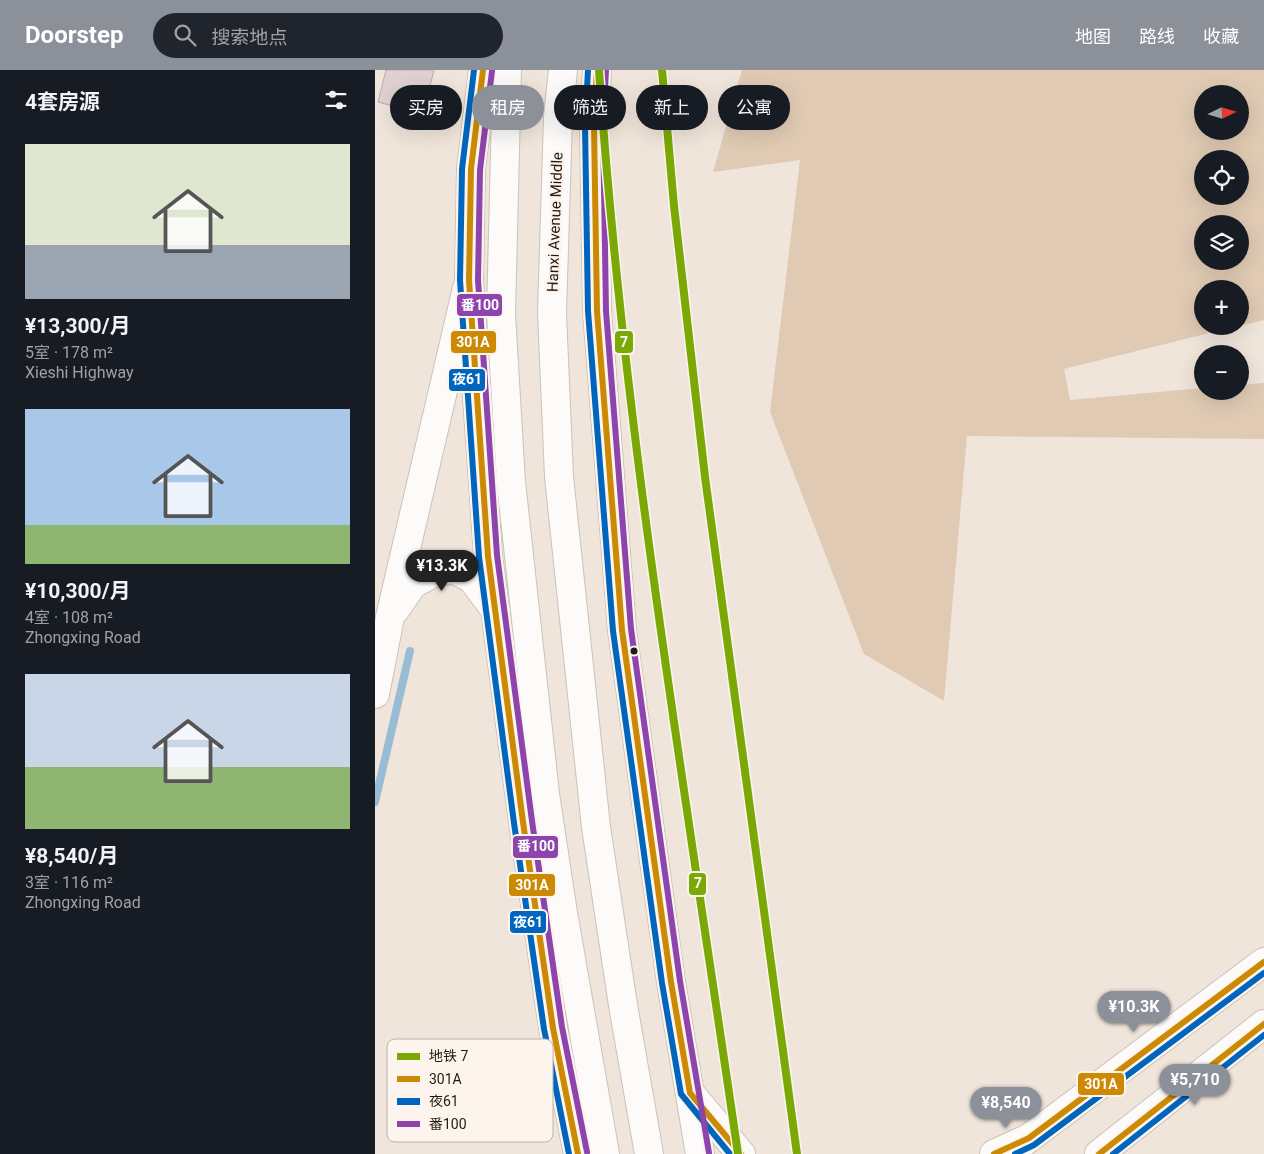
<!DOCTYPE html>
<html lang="zh">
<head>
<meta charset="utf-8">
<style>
	body { margin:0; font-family:Roboto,"Noto Sans SC",sans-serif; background:#20242c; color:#f1f3f6; height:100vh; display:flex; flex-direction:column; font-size:19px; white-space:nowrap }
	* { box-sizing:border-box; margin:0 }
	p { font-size:16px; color:#9ea1a6 }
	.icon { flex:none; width:28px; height:28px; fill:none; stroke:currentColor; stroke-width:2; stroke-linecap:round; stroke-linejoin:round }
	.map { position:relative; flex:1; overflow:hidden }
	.details { display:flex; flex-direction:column; background:#171b24; width:375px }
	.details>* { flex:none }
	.banner { position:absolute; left:15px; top:15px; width:475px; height:45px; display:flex; gap:10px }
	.needle { width:32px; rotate:85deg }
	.fabs { position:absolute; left:819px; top:15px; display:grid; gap:10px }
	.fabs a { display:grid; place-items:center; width:55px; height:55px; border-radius:50%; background:#171b24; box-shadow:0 5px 20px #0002; font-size:25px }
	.price { position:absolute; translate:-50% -42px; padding:0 11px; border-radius:18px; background:#8c9099; color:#fff; font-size:16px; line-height:32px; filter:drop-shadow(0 1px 2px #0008) }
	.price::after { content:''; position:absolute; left:50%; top:30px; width:15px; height:11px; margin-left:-8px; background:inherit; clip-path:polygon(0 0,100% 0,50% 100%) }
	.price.active { background:#222; color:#fff }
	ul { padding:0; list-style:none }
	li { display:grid; align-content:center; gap:10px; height:265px; padding:0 25px }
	li span { display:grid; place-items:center; height:155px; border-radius:0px; color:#555 }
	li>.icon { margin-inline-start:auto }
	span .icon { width:90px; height:90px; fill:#fffc; stroke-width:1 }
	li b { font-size:21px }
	h2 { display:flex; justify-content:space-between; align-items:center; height:60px; padding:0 25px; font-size:21px }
	.chip { padding:0 18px; border-radius:22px; background:#171b24; box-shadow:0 5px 20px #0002; font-size:18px; line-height:45px }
	.chip.active { background:#8c9099; color:#fff }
	header { display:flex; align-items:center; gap:30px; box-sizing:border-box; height:70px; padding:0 25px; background:#8c9099; color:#fff }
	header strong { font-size:24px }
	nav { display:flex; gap:28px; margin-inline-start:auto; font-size:18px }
	.search { width:350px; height:45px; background:#20242c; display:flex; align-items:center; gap:12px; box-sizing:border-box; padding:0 18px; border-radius:28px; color:#9ea1a6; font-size:19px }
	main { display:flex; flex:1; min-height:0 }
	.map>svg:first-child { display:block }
</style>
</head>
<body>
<header>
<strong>Doorstep</strong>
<div class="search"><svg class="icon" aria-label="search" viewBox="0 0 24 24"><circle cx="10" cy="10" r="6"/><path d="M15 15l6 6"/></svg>搜索地点</div>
<nav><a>地图</a><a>路线</a><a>收藏</a></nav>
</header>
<main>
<section class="details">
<h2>4套房源<svg class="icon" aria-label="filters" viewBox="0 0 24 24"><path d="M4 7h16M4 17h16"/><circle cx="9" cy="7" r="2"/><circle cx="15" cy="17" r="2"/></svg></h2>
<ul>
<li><span style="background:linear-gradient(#dfe7d0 65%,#9aa5b1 0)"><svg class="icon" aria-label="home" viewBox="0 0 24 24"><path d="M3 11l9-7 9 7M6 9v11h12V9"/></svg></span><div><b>¥13,300/月</b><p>5室 · 178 m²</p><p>Xieshi Highway</p></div></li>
<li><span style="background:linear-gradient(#a9c7e8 75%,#8fb573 0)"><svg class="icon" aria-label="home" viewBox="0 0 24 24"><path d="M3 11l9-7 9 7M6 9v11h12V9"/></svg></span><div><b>¥10,300/月</b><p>4室 · 108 m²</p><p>Zhongxing Road</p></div></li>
<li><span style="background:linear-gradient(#c9d6e8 60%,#8fb573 0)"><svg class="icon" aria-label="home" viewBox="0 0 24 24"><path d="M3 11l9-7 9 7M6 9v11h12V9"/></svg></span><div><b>¥8,540/月</b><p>3室 · 116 m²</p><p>Zhongxing Road</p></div></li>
</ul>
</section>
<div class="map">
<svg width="889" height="1084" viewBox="0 0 889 1084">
	<rect width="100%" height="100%" fill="#f0e5da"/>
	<path fill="#e0cab3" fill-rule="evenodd" d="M367 0H889V250L865 256V219H828V256H863L689 299 695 330 827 318 828 321H865V315L889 313V369L592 366 569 631 489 584 395 342 425 90 338 102ZM828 24H865V61H828ZM828 89H865V126H828ZM828 154H865V191H828Z"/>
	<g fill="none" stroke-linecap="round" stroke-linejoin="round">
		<polyline stroke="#98bcd4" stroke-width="8" points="0,732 35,581"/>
	</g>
	<polygon fill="#e0d0d2" stroke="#b7adab" points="11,0 59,0 48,44 3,32"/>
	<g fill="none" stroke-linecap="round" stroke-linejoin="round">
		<defs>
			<g id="minor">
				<polyline points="20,540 38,514 62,501 80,500 97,509 121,541"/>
				<polyline points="0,624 15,547 92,218"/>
			</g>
			<g id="secondary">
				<polyline points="634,1083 889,892"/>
				<polyline points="724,1084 889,954"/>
			</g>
			<g id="primary">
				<polyline points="108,0 96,99 94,210 113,486 148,752 178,958 203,1084"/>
				<polyline points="132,0 126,244 136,412 170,724 188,843 230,1084"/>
				<polyline points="188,0 183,47 177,243 184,407 221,757 248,935 274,1084"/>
				<polyline points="222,0 219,55 222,241 247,560 296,912 325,1084"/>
				<polyline points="316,1024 366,1084"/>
				<polyline points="619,1084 654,1068"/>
			</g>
		</defs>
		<use href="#minor" stroke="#cbc2ba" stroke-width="30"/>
		<use href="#secondary" stroke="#cbc2ba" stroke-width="30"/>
		<use href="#primary" stroke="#cbc2ba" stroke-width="30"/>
		<use href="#minor" stroke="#fdfbf9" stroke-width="28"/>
		<use href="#secondary" stroke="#fdfbf9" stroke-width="28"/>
		<use href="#primary" stroke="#fdfbf9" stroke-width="28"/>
		<defs>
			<g id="bus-1">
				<polyline points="108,0 96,99 94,210 113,486 148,752 178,958 203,1084"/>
				<polyline points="222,0 219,55 222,241 247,560 296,912 315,1023 366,1084"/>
				<polyline points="619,1084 654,1068 889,892"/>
				<polyline points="724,1084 889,954"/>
			</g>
			<g id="bus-2">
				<polyline points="99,0 87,99 85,210 104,487 139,753 169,959 194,1084"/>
				<polyline points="213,0 210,55 213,241 238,561 287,913 306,1024 355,1084"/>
				<polyline points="640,1084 659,1075 889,903"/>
				<polyline points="738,1084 889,965"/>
			</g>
			<g id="bus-3">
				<polyline points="231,0 228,55 231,241 256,559 305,911 334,1083"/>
				<polyline points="117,1 105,100 103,210 122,485 157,751 187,957 212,1082"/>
			</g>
		</defs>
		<use href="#bus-1" stroke="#fdf5ed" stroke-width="10"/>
		<use href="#bus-2" stroke="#fdf5ed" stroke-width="10"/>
		<use href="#bus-3" stroke="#fdf5ed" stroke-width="10"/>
		<use href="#bus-1" stroke="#cc8a04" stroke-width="6"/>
		<use href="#bus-2" stroke="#0065bd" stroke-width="6"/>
		<use href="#bus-3" stroke="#8e44ad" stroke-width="6"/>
		<defs>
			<g id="metro-1">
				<path d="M224 0C249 364 311 724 363 1084"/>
				<polyline points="287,0 299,136 330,407 422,1084"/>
			</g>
		</defs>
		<use href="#metro-1" stroke="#fdf5ed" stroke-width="11"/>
		<use href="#metro-1" stroke="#7aa805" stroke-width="8"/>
	</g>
	<circle fill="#211a13" stroke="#fdf5ed" stroke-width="2" cx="259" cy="581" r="4.5"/>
	<g text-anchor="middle" stroke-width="5" stroke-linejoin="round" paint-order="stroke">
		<g font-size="15" fill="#211a13" stroke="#fdf5ed">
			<text transform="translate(180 152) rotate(-88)" y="5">Hanxi Avenue Middle</text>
		</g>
	</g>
	<rect x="12" y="969" width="166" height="103" rx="8" fill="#fdf5ed" stroke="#bbb3ac" stroke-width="1"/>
	<rect x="22" y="983" width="23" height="7" fill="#7aa805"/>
	<rect x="22" y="1006" width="23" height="6" fill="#cc8a04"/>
	<rect x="22" y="1028" width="23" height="7" fill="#0065bd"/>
	<rect x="22" y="1051" width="23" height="6" fill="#8e44ad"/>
	<g font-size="14" fill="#211a13">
		<text x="54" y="991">地铁 7</text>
		<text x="54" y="1014">301A</text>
		<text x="54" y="1036">夜61</text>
		<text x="54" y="1059">番100</text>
	</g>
	<g stroke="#fdf5ed" stroke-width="2">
		<rect x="81" y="223" width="47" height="24" rx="5" fill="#8e44ad"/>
		<rect x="239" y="260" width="20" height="24" rx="5" fill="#7aa805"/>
		<rect x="75" y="260" width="47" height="24" rx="5" fill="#cc8a04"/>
		<rect x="73" y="298" width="38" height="24" rx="5" fill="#0065bd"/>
		<rect x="137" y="765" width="47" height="24" rx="5" fill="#8e44ad"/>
		<rect x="313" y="802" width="19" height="24" rx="5" fill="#7aa805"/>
		<rect x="133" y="803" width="48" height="24" rx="5" fill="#cc8a04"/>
		<rect x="134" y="840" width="38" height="24" rx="5" fill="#0065bd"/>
		<rect x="702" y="1002" width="48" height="24" rx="5" fill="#cc8a04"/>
	</g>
	<g font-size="14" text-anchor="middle" font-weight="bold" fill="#fff">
		<text x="105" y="240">番100</text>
		<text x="249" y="277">7</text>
		<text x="98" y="277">301A</text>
		<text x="92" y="314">夜61</text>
		<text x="161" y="781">番100</text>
		<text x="323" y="818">7</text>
		<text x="157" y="820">301A</text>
		<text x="153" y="857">夜61</text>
		<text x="726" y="1019">301A</text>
	</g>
</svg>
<div class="fabs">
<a><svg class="needle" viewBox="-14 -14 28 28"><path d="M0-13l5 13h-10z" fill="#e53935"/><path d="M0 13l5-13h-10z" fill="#9ea1a6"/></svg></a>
<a><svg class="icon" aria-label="locate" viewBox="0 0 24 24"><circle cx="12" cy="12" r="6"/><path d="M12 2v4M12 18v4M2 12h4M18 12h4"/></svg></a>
<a><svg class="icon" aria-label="layers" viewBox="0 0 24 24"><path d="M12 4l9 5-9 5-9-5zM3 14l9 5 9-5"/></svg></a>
<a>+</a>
<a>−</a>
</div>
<b class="price active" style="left:67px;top:522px">¥13.3K</b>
<b class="price" style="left:759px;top:963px">¥10.3K</b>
<b class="price" style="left:820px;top:1036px">¥5,710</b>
<b class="price" style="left:631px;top:1059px">¥8,540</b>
<div class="banner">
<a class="chip">买房</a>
<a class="chip active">租房</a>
<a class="chip">筛选</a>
<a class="chip">新上</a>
<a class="chip">公寓</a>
</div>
</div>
</main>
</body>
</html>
